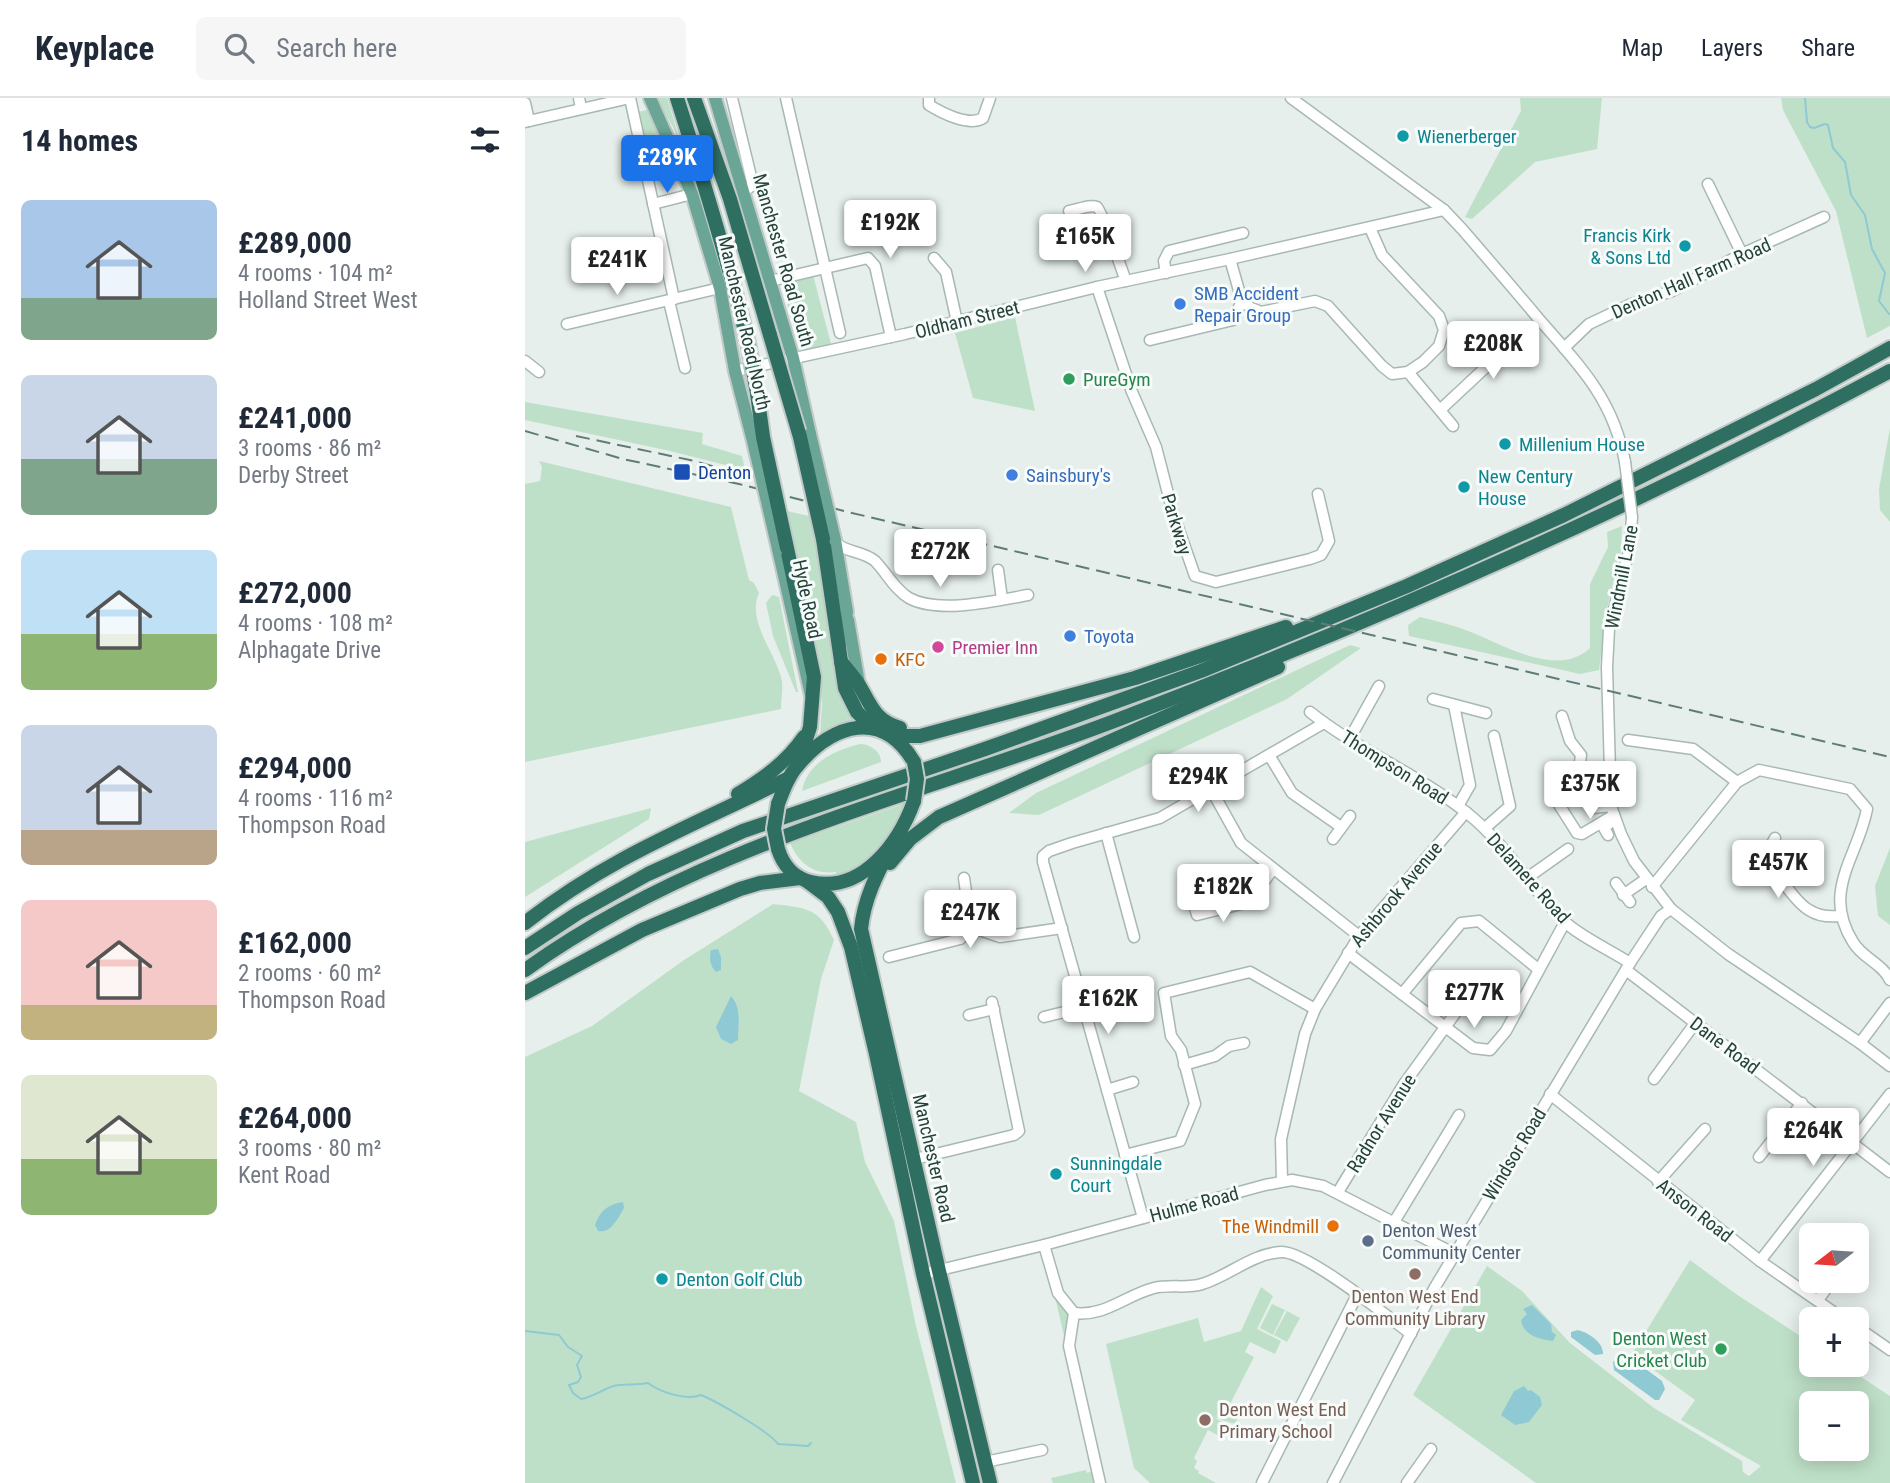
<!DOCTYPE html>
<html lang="en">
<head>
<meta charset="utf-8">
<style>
	body { margin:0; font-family:"Roboto Condensed",sans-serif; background:#f6f6f7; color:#1f2937; height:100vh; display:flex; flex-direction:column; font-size:26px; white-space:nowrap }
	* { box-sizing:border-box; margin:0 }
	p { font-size:23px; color:#747a83 }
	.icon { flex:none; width:38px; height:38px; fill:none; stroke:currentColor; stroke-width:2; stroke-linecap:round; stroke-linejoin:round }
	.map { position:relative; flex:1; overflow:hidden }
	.side { display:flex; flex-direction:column; background:#fff; width:525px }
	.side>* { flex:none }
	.needle { width:46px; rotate:253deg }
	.buttons { position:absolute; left:1274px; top:1125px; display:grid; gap:14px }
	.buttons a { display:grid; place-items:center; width:70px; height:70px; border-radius:10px; background:#fff; box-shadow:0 4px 18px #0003; font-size:35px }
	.price { position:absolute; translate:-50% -60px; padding:0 16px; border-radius:7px; background:#fff; color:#222; font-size:23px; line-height:46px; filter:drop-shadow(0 2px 4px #0008) }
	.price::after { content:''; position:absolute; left:50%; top:42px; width:21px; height:16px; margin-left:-10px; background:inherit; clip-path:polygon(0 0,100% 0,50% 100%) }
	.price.on { background:#1a73e8; color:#fff }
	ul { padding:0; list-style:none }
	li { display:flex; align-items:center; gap:21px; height:175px; padding:0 21px }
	li span { display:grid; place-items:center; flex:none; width:196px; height:140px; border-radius:10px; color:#555 }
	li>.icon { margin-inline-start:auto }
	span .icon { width:84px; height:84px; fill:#fffc; stroke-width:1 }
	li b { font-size:30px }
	h2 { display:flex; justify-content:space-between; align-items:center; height:84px; padding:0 21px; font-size:30px }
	header { display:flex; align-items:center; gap:42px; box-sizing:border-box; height:98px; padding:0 35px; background:#fff; border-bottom:2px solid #e0e1e3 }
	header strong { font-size:33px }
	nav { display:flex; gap:38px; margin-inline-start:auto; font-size:24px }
	.search { width:490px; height:63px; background:#f6f6f7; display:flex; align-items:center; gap:18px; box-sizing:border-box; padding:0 24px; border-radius:10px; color:#747a83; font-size:26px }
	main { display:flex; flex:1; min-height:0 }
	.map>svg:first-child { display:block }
</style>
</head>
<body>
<header>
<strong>Keyplace</strong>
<div class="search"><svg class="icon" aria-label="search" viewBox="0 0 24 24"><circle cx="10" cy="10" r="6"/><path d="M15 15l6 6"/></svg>Search here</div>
<nav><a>Map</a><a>Layers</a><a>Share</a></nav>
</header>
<main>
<section class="side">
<h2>14 homes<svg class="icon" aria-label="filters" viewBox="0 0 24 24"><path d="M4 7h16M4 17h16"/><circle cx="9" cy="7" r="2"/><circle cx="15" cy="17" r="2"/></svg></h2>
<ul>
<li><span style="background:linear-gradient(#a9c7e8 70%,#7fa58c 0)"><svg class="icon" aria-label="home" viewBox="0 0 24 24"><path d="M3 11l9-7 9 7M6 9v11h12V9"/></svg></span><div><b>£289,000</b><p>4 rooms · 104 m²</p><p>Holland Street West</p></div></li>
<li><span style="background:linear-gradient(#c9d6e8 60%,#7fa58c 0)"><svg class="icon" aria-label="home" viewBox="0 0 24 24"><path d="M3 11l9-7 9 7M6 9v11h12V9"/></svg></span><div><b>£241,000</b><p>3 rooms · 86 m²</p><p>Derby Street</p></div></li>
<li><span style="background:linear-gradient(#bfe0f5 60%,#8fb573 0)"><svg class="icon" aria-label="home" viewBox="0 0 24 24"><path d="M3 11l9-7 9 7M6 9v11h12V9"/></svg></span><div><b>£272,000</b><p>4 rooms · 108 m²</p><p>Alphagate Drive</p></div></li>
<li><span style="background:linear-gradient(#c9d6e8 75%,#b9a48a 0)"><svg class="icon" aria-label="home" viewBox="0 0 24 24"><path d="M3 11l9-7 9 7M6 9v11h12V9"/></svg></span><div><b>£294,000</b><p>4 rooms · 116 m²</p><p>Thompson Road</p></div></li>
<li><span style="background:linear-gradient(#f6c9c9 75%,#c2b280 0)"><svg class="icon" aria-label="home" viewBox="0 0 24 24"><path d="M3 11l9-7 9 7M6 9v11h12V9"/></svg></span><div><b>£162,000</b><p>2 rooms · 60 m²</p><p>Thompson Road</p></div></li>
<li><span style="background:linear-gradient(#dfe7d0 60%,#8fb573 0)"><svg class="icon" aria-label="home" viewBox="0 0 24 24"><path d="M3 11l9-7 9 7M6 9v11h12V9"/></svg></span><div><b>£264,000</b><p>3 rooms · 80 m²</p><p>Kent Road</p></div></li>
</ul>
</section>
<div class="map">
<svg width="1365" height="1385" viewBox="0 0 1365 1385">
	<rect width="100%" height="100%" fill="#e6efeb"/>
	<g fill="#bfe0c8" fill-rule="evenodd">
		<polygon points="132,0 142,0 162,66 149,31"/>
		<polygon points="995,0 1077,0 1072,51 1010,64 947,121 940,119 996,13"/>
		<polygon points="1256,0 1365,0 1365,228 1342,240 1311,113 1258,12"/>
		<polygon points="122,12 142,54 123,59 113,14"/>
		<polygon points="288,177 306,246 282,253 274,247 259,195 262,184"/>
		<polygon points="490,219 510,313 448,300 430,235"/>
		<polygon points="0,304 178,335 177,346 217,358 220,372 145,353 0,322"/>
		<polygon points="1365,330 1365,424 1355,412 1354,391"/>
		<path d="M14 363 206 409 224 482 229 485 234 495C221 524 252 556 257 583 258 592 256 602 256 611L0 664V386L15 383 17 369Z"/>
		<polygon points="258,412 288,419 311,584 318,601 335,623 317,625 295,637 297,605 295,586"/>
		<path d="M1097 428 1096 452 1082 511 1074 572 1055 576 884 538 883 527 895 519C911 523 928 527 943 533 978 546 1032 581 1065 550V486L1083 449 1082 434Z"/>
		<polygon points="247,497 254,499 273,594 271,594 248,538 241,505"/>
		<polygon points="825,547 836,550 762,601 514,717 484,715 511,695"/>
		<path d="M335 646C344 646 356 653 356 664L277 693C282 665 310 652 335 646Z"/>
		<path d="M377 704 381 705C368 743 348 762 312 779L311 774C288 777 274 765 265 745L375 707Z"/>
		<polygon points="126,710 124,721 0,799 0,744"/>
		<polygon points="1365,750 1365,827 1353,818 1350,788"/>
		<path d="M248 806C281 810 294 809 309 842L296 881 274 993 331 1024 340 1064 369 1123 391 1228 431 1385H0V959L67 928 159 862Z"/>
		<path d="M1165 1162 1211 1196 1286 1245V1267H1318L1365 1298V1385H1011L888 1297 962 1168 997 1193 1045 1245 1129 1310 1217 1363 1218 1374 1224 1378 1236 1368 1156 1322 1170 1302 1107 1256ZM1286 1306H1332V1351H1286Z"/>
		<polygon points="736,1189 748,1198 732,1231 756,1243 750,1256 725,1244 720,1254 729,1259 703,1310 714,1316 710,1326 688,1319 702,1327 696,1339 683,1332 669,1360 672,1363 669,1370 674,1373 673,1375 691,1385 625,1385 609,1370 581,1246 673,1220 679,1244 716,1233"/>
		<polygon points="530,1199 546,1215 540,1242"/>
		<polygon points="747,1206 760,1212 748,1237 735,1230"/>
		<polygon points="762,1213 775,1220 762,1244 749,1237"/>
		<polygon points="561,1372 562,1375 568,1373 570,1385 528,1385 526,1380"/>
	</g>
	<g fill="#8ec9d4">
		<path d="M193 851 196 859V872L191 874C185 868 184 860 186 852Z"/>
		<path d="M206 898C217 910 213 927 213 942L206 946 196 941 191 929Z"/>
		<path d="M98 1104 99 1110C93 1120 86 1136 73 1133L70 1127C75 1113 83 1106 98 1104Z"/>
		<path d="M1007 1207 1026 1226 1027 1234 1031 1237 1028 1243C1011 1241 998 1236 996 1222L1002 1216 998 1211Z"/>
		<path d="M1053 1232C1064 1235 1078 1244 1078 1256L1070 1257 1046 1239V1234Z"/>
		<polygon points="1103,1258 1137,1283 1140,1291 1134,1302 1130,1302 1089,1272 1088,1264 1092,1260"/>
		<polygon points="999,1288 1003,1293 1006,1292 1015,1299 1017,1307 1004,1324 990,1327 976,1317 989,1293"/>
	</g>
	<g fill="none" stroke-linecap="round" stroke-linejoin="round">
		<g stroke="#8ec9d4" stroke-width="2">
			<polyline points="1280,0 1282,24 1285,29 1289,30 1300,26 1303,27 1308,50 1320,64 1326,97 1340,117 1347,151 1360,175 1354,203 1364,216"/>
			<path d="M0 1233 34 1237 43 1249 57 1258 52 1267 56 1279 53 1284 44 1287 48 1295 56 1301C69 1299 84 1287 94 1287 103 1286 113 1287 123 1285 135 1294 161 1303 176 1297 191 1303 245 1334 253 1346L283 1348 286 1345"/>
		</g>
		<defs>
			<g id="minor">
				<polyline points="54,0 56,10"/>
				<polyline points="105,0 149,201"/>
				<polyline points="207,0 228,87 219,93"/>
				<polyline points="261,0 315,235"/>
				<path d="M404 0V7C417 15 444 29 458 20L465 0"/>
				<path d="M766 0 919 112 937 131C962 160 988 190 1013 220 1054 267 1088 300 1100 364"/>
				<polyline points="0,5 4,23"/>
				<polyline points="0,24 105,0"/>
				<polyline points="1183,86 1217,156"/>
				<polyline points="128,106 167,96"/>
				<path d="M544 113C552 112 565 106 572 109 576 111 597 173 601 183"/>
				<polyline points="409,160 421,174 432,224"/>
				<polyline points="641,175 639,163 644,153 718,135"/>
				<polyline points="245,183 343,160 350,168 366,239"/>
				<polyline points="572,189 607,294 631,349 648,415 670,478 691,484 785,461 796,457 804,443 793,396"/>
				<polyline points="144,203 160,270"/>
				<polyline points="717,203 726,210 736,214 790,203 803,208 857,268 867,276 883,274 898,264 914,248 919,232 914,218 857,157 845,130"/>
				<polyline points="42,226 195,190"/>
				<polyline points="625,242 708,222 717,203 705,161"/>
				<polyline points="1039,250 1064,226 1104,207 1147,193 1217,156 1299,119"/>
				<polyline points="0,263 14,274"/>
				<polyline points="210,273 380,236 572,189 705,161 919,112"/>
				<polyline points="883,274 928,328"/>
				<polyline points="915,312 961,269 962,260 947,242"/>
				<polyline points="1107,419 1105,449 1084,531 1082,569 1086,708 1096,736 1109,763 1146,811 1203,856 1335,945 1365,968"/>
				<path d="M311 445C322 455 338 453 350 463 361 474 370 492 384 500 413 516 471 503 503 497"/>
				<polyline points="473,472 477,501"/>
				<polyline points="908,601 961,615"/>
				<polyline points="929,607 945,687 933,708"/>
				<path d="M785 614C834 653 893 676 942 715 980 745 1004 788 1038 822 1052 837 1087 853 1105 865"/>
				<polyline points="1037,618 1045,643 1056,657 1052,686 1068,710 1086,708"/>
				<polyline points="825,640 854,588"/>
				<polyline points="1103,642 1168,651 1212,684"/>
				<polyline points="744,657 767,695 816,729"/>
				<polyline points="686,691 716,745 834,838"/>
				<polyline points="1033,705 1052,735 1057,736 1089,717"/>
				<polyline points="960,730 985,708 969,638"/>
				<polyline points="581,735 609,839"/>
				<polyline points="1083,737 1079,730 1087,723"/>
				<path d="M1250 740C1248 744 1244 750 1244 755 1243 768 1273 806 1284 812 1293 818 1305 819 1315 818"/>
				<polyline points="808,741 825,718"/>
				<polyline points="1002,780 1043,751"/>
				<polyline points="662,782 672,817 724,804 748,771"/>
				<polyline points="1091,785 1105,804"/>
				<path d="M1127 789 1212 684 1234 672 1325 691 1342 711C1333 759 1296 793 1328 844 1337 860 1357 865 1365 882"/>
				<polyline points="1098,797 1121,781"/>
				<polyline points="446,829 475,839 537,830"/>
				<polyline points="823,855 948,950 965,952 981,933 1040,824"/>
				<polyline points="364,859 435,841 446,829 439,780"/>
				<polyline points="1101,872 1365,1074"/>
				<polyline points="877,896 936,825 954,823 1013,871"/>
				<polyline points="444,917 469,911"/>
				<polyline points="519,919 559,909"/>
				<polyline points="1335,945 1365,905"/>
				<polyline points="659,967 690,958 704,948 719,945"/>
				<polyline points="1129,981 1171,924"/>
				<polyline points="582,992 608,984"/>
				<polyline points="1025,996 1235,1163 1320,1222"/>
				<polyline points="600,1057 655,1043 670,1006 656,952 646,938 639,895 725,874 790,911"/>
				<polyline points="1234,1059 1277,1005"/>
				<polyline points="390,1061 489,1037 494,1033 467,904"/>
				<polyline points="757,1083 756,1041 780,936 790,911 834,838 941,714"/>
				<polyline points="1133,1084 1180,1031"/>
				<polyline points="813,1094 879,986 950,888"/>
				<polyline points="618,1120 518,764 518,758 524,753 547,745 635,720 799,625"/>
				<polyline points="869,1124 934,1017"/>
				<path d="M519 1147 533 1195 549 1215C580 1219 601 1197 629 1190 645 1186 662 1191 677 1186 704 1178 726 1156 756 1154 780 1152 863 1219 886 1236"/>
				<polyline points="1332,1150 1333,1148"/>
				<polyline points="1235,1163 1365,996"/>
				<polyline points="398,1176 519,1147 740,1087 767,1082 798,1088 930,1156"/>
				<polyline points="1293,1202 1307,1183"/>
				<polyline points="549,1215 544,1248 575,1385"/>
				<polyline points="1332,1229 1365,1252"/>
				<polyline points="460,1364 517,1352"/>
				<polyline points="737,1385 832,1197"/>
				<polyline points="808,1385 910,1189 1105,865 1136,818 1146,811"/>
				<polyline points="882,1385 906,1351"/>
			</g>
			<g id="major">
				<polyline points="125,0 167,96 195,190 210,273 228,343"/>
				<polyline points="190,0 268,260 285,336"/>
				<polyline points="310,442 322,514 315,548"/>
				<polyline points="253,451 286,597"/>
				<polyline points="323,522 334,586"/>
			</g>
			<g id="highway">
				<path d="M152 0C178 81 203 162 223 245"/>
				<polyline points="169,0 205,101 245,237"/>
				<polyline points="232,295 238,339"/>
				<polyline points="298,441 320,590 332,614 346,628"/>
				<polyline points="262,450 289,579 285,629 273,667"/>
				<path d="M316 564C322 571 329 579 334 587 346 607 349 622 375 630"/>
				<polyline points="360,633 378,638 395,638 610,580 761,529"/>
				<path d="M213 696C239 680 261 665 279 639"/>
				<path d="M253 706C258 693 263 678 273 667 308 626 357 610 389 664"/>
				<path d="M367 747C353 774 339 800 336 831L414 1173 465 1385"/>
				<path d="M253 751C258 767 269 780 286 784 337 796 374 745 389 703"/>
				<polyline points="365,765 385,741 414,719 753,569"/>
				<polyline points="283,784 303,799 313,814 326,849 351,956 398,1176 448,1385"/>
				<path d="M0 825C82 760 171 726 264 680"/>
				<polyline points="0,850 53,815 123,776 218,733 460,651 676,573 882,488 1039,417 1291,291 1365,250"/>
				<path d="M0 872C176 745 393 698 592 622 857 521 1116 406 1365 273"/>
				<polyline points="0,895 117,832 215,791 235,785 275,780"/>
			</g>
		</defs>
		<use href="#minor" stroke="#a8b8b2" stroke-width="13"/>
		<use href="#major" stroke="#c2cac8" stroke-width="16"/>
		<use href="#highway" stroke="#c2cac8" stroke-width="18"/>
		<use href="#minor" stroke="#fff" stroke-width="10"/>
		<use href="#major" stroke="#6aa596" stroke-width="12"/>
		<use href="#highway" stroke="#2f6f62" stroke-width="14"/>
		<g stroke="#5f7d75" stroke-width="2" stroke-dasharray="14 7" stroke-linecap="butt">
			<polyline points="0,333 98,361 214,386 323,414 1365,659"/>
			<polyline points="51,338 165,362 232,380"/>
		</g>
		<defs>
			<polyline id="minor-bridge" points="1100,364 1107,419"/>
			<g id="major-bridge">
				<polyline points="285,336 310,442"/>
				<polyline points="228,343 253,451"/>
			</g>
			<g id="highway-bridge">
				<polyline points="245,237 275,339 298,441"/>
				<polyline points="223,245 232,295"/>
				<polyline points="238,339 262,450"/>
				<polyline points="389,703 392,681 389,664"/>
				<polyline points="253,751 249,731 253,706"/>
			</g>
		</defs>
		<use href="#minor-bridge" stroke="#a8b8b2" stroke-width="13" stroke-linecap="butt"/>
		<use href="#major-bridge" stroke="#c2cac8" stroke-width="16" stroke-linecap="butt"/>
		<use href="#highway-bridge" stroke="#c2cac8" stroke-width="18" stroke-linecap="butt"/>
		<use href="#minor-bridge" stroke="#fff" stroke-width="10"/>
		<use href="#major-bridge" stroke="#6aa596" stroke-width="12"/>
		<use href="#highway-bridge" stroke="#2f6f62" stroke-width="14"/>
	</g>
	<g fill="#0f9aa8" stroke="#f7fbf9" stroke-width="2.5">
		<circle cx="878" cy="38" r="7"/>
		<circle cx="1160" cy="148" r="7"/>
		<circle cx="980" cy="346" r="7"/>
		<circle cx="939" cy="389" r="7"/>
		<circle cx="531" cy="1076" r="7"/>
		<circle cx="137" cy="1181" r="7"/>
	</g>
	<g fill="#3f7fe0" stroke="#f7fbf9" stroke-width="2.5">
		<circle cx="655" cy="206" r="7"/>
		<circle cx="487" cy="377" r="7"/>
		<circle cx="545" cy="538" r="7"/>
	</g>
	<g fill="#2e9e5b" stroke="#f7fbf9" stroke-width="2.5">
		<circle cx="544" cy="281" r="7"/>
		<circle cx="1196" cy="1251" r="7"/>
	</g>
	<rect fill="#1a4fb4" stroke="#f7fbf9" stroke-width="2.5" x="148" y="365" width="18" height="18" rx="3.5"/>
	<circle fill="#d1479c" stroke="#f7fbf9" stroke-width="2.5" cx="413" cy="549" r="7"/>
	<g fill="#e8710a" stroke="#f7fbf9" stroke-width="2.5">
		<circle cx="356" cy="561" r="7"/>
		<circle cx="808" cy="1128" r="7"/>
	</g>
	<circle fill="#5c6f8a" stroke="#f7fbf9" stroke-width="2.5" cx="843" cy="1143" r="7"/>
	<g fill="#8d6e63" stroke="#f7fbf9" stroke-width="2.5">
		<circle cx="890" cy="1176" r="7"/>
		<circle cx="680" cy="1322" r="7"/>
	</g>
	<g text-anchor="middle" stroke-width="6" stroke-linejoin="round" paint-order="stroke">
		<g font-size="19" fill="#0d838f" stroke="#f7fbf9" text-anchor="start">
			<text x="892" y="45">Wienerberger</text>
			<text x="1146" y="144" text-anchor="end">Francis Kirk<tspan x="1146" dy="22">&amp; Sons Ltd</tspan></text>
			<text x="994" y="353">Millenium House</text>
			<text x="953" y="385">New Century<tspan x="953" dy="22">House</tspan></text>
			<text x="545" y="1072">Sunningdale<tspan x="545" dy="22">Court</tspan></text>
			<text x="151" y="1188">Denton Golf Club</text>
		</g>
		<g font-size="19" fill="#24423a" stroke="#f7fbf9">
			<text transform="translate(259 162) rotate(74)" y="7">Manchester Road South</text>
			<text transform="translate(1166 180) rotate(-24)" y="7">Denton Hall Farm Road</text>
			<text transform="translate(442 221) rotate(-14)" y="7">Oldham Street</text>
			<text transform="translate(220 225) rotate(77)" y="7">Manchester Road North</text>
			<text transform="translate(652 426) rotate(73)" y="7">Parkway</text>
			<text transform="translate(1096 479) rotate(-79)" y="7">Windmill Lane</text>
			<text transform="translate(283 501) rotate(78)" y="7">Hyde Road</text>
			<text transform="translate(870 669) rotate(32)" y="7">Thompson Road</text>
			<text transform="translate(1004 780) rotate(48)" y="7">Delamere Road</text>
			<text transform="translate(871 796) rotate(-50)" y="7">Ashbrook Avenue</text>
			<text transform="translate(1200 947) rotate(37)" y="7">Dane Road</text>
			<text transform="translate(856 1025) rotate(-58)" y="7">Radnor Avenue</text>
			<text transform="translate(989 1056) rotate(-59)" y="7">Windsor Road</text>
			<text transform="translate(409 1060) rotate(77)" y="7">Manchester Road</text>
			<text transform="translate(669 1106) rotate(-15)" y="7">Hulme Road</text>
			<text transform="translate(1170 1112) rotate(38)" y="7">Anson Road</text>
		</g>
		<g font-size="19" fill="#366cbe" stroke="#f7fbf9" text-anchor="start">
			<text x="669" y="202">SMB Accident<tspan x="669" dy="22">Repair Group</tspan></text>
			<text x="501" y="384">Sainsbury's</text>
			<text x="559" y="545">Toyota</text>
		</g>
		<g font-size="19" fill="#27864d" stroke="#f7fbf9" text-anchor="start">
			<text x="558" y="288">PureGym</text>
			<text x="1182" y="1247" text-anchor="end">Denton West<tspan x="1182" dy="22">Cricket Club</tspan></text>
		</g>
		<g font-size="19" fill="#164399" stroke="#f7fbf9" text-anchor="start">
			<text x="173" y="381">Denton</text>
		</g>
		<g font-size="19" fill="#b23c85" stroke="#f7fbf9" text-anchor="start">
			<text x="427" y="556">Premier Inn</text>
		</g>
		<g font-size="19" fill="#c56008" stroke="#f7fbf9" text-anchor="start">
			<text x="370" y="568">KFC</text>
			<text x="794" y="1135" text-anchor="end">The Windmill</text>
		</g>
		<g font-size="19" fill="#4e5e75" stroke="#f7fbf9" text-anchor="start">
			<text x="857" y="1139">Denton West<tspan x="857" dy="22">Community Center</tspan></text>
		</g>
		<g font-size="19" fill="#785e54" stroke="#f7fbf9">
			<text x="890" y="1205">Denton West End<tspan x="890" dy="22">Community Library</tspan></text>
			<text x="694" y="1318" text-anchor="start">Denton West End<tspan x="694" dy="22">Primary School</tspan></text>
		</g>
	</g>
</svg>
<div class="buttons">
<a><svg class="needle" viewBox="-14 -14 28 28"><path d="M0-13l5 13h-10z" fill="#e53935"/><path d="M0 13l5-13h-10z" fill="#747a83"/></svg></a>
<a>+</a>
<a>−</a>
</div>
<b class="price on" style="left:142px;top:97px">£289K</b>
<b class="price" style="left:365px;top:162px">£192K</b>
<b class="price" style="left:560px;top:176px">£165K</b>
<b class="price" style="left:92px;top:199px">£241K</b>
<b class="price" style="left:968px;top:283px">£208K</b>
<b class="price" style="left:415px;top:491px">£272K</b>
<b class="price" style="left:673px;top:716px">£294K</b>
<b class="price" style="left:1065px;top:723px">£375K</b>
<b class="price" style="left:1253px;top:802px">£457K</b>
<b class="price" style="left:698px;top:826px">£182K</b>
<b class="price" style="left:445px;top:852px">£247K</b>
<b class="price" style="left:949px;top:932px">£277K</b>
<b class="price" style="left:583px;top:938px">£162K</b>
<b class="price" style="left:1288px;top:1070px">£264K</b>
</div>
</main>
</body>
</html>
